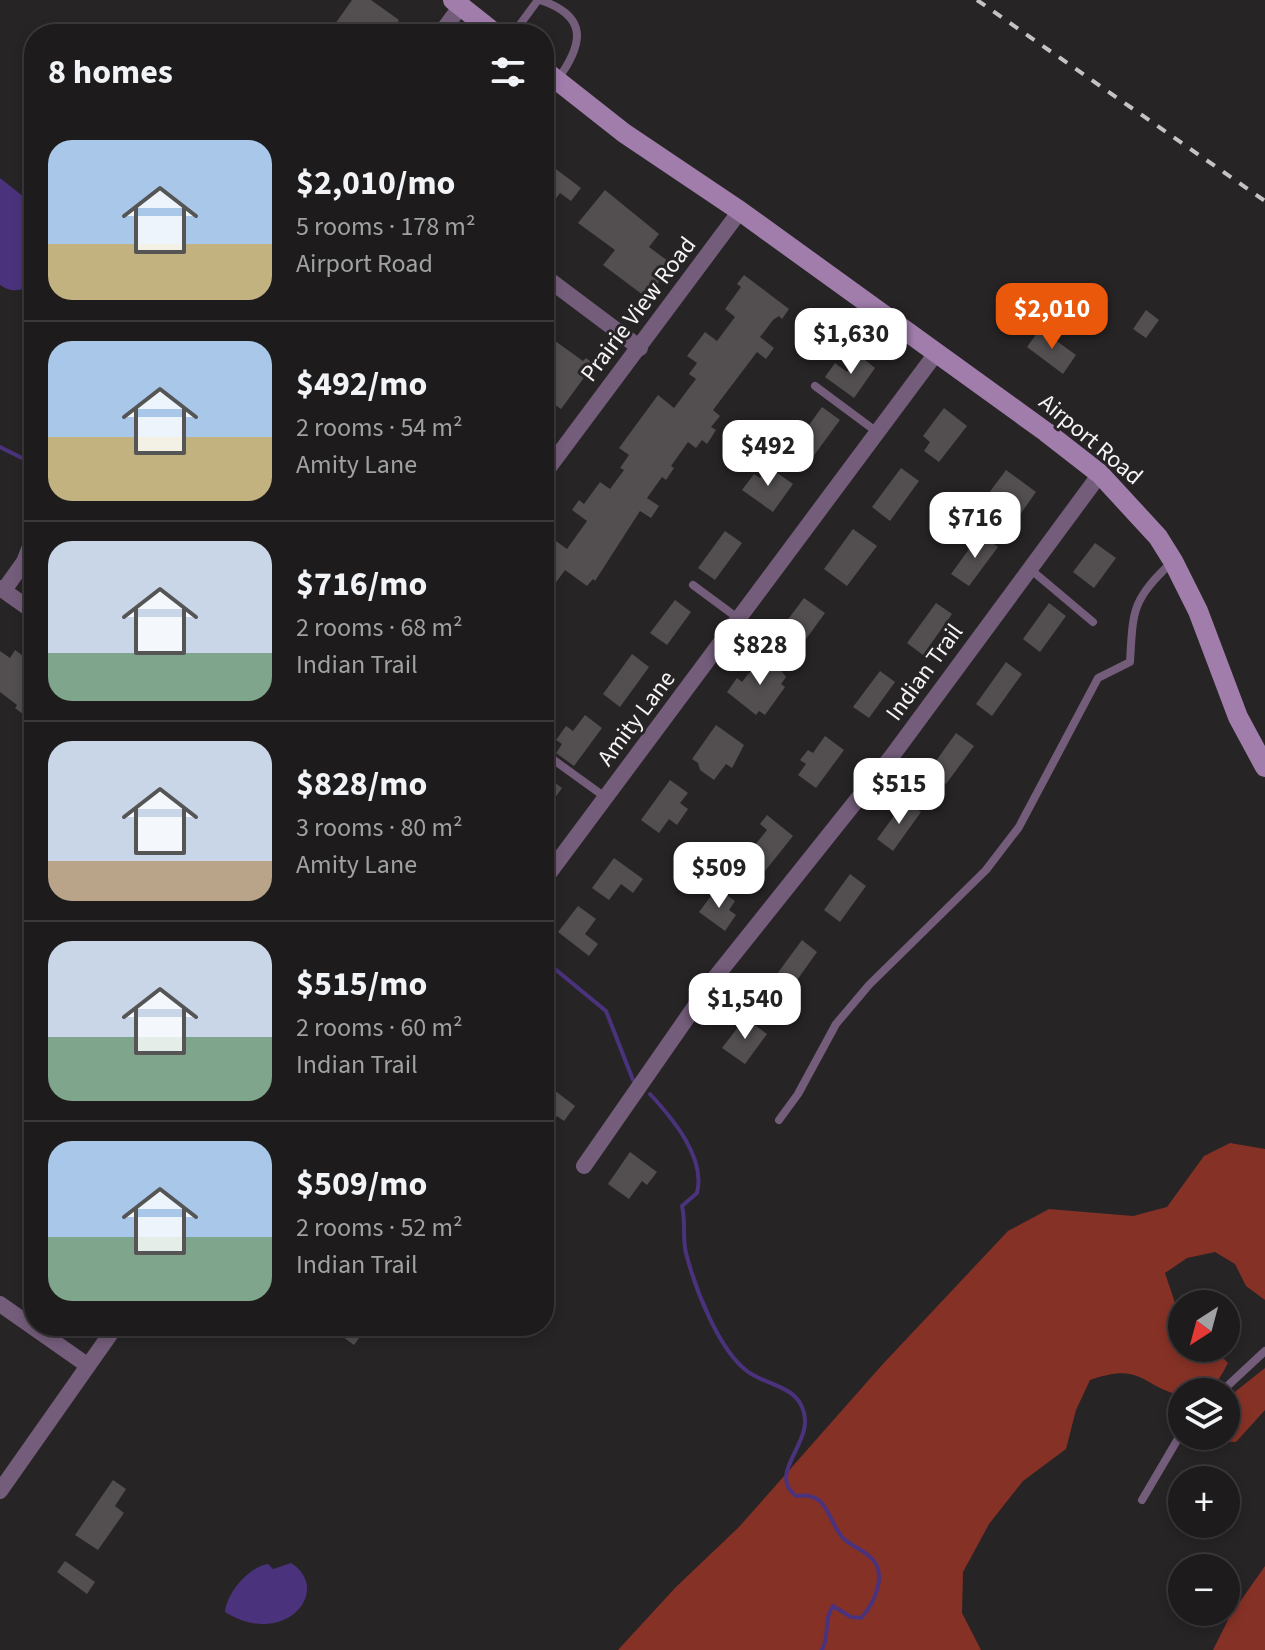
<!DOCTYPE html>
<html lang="en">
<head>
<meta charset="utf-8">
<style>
	body { margin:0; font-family:"Source Sans 3",sans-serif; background:#2a2829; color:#f1f3f6; height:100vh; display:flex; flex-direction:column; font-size:30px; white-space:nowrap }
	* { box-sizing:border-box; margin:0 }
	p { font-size:26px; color:#a0a1a3 }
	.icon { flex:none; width:44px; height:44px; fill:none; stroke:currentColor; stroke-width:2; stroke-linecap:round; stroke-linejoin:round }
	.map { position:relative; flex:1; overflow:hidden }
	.details { position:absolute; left:24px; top:24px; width:530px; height:1312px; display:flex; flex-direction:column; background:#1d1b1c; border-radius:32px; box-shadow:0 4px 12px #0003,0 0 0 2px #3b393b }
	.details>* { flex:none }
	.needle { width:52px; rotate:216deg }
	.buttons { position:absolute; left:1168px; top:1290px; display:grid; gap:16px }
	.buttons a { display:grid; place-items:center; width:72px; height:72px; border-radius:50%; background:#1d1b1c; box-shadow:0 4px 12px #0003,0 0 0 2px #3b393b; font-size:40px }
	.price { position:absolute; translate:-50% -68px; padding:0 18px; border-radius:16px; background:#fff; color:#222; font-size:26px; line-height:52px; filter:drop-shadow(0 2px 4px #0008) }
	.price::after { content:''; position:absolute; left:50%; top:48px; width:24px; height:18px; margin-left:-12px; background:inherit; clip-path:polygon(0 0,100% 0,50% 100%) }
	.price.current { background:#ea580c; color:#fff }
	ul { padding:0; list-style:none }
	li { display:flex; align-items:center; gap:24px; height:200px; padding:0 24px }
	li+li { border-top:2px solid #3b393b }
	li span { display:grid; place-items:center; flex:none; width:224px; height:160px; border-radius:24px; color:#555 }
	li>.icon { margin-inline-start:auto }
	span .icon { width:96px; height:96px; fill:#fffc; stroke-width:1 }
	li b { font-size:34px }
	h2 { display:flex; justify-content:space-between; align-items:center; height:96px; padding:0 24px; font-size:34px }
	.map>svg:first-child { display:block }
</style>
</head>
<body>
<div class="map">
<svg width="1265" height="1650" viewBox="0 0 1265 1650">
	<rect width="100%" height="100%" fill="#272426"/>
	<g fill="#863126">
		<path d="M1230 1143 1265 1149V1300L1246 1286 1235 1264 1215 1252 1187 1258 1165 1273 1182 1324V1348H1213L1228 1363C1214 1389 1212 1392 1182 1392V1396C1138 1385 1144 1362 1090 1380L1076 1410 1066 1449 1023 1481 989 1524 963 1572 962 1613 981 1650H618L676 1587 739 1527 882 1365 1008 1231 1049 1209 1133 1216 1167 1207 1204 1156Z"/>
		<polygon points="1265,1368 1265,1410 1236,1442 1209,1441 1203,1436 1226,1436 1226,1399"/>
		<polygon points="1265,1566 1265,1650 1213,1650 1230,1616"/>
	</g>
	<g fill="#4a337c">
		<path d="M0 178 34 205V284C23 291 11 293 0 285Z"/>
		<path d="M291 1563C333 1589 286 1650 225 1612 227 1592 249 1567 268 1564L273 1569Z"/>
	</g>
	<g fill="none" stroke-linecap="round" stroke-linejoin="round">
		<g stroke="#4a337c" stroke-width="4">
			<polyline points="0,447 34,464"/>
			<polyline points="544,960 606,1011 633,1080"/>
			<path d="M650 1094C673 1119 706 1158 697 1193L682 1206C686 1223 682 1236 686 1253 695 1288 718 1349 747 1371 763 1384 793 1385 802 1407 818 1441 765 1472 796 1496 829 1491 826 1519 843 1538 850 1545 861 1549 869 1556 889 1571 875 1603 861 1618L851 1617 833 1606C823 1621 830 1635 822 1650"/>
		</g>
	</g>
	<g fill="#534f50">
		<polygon points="352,0 371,0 399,20 389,34 378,26 373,34 350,34 335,24"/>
		<polygon points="544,160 581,188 571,201 560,193 544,215"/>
		<polygon points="605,190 659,234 649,247 672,264 647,298 603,265 615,250 578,223"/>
		<polygon points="744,275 789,309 782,319 779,316 773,320 760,337 774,348 766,359 757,352 713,410 720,416 711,427 716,430 707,444 702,440 696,448 688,442 671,466 674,468 666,480 662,477 647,498 659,506 651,518 640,511 595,581 593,579 587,586 565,570 544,599 544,544 549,536 567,549 587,521 572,510 579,500 584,504 600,482 610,489 624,470 620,468 629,455 619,448 658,395 674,408 696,379 689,374 697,363 687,356 705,332 717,341 735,317 725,309 741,287 737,284"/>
		<polygon points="1146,310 1159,320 1146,338 1133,329"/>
		<polygon points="1040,329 1076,355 1063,374 1027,347"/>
		<polygon points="544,333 583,361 586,358 594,364 561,409 544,397"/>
		<polygon points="859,355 875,368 854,398 825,377 835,363 847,372"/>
		<polygon points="822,407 840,420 812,458 794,446"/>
		<polygon points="944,408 967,426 939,462 924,451 930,442 923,436"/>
		<polygon points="768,466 793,484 773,512 742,490 754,474 760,478"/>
		<polygon points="901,468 919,481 890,521 872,507"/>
		<polygon points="1006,470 1036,492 1014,523 983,501"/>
		<polygon points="853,529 877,546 847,586 824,569"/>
		<polygon points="725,531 742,543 715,580 698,568"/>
		<polygon points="980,534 998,547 969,586 951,574"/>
		<polygon points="1095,543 1116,558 1094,588 1073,572"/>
		<polygon points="804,598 825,613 798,650 777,634"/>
		<polygon points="675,600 691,612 667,645 650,633"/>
		<polygon points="936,603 952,614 923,655 907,643"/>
		<polygon points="1049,603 1066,616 1040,652 1023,639"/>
		<polygon points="15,650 34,664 34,717 30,714 27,717 15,708 17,705 0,692 0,651 10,658"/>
		<polygon points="632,654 649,667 620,707 603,694"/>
		<polygon points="770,656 782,665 780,669 786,677 781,684 785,687 765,715 759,711 756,715 727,692 737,678 742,682 756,664 758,666 762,660 765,663"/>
		<polygon points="1006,662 1022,674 992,716 976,704"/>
		<polygon points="880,671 895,682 869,718 853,707"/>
		<polygon points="585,715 602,728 574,766 556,753 562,744 556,740 566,726 573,731"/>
		<polygon points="716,725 744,745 732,768 726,764 714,780 700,770 698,763 692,759"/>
		<polygon points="956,733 974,746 946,784 928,772"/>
		<polygon points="825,736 844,750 816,788 798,775 806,764 800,760 808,750 813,753"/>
		<polygon points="544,775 562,788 544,813"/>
		<polygon points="670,780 688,793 680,803 688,809 677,825 669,819 659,833 641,820"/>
		<polygon points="905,801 921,812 893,851 877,839"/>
		<polygon points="767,815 793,836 765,871 746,856 767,830 760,824"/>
		<polygon points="614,858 643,879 633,893 621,884 609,900 592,888"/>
		<polygon points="850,874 866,886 840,922 824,910"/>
		<polygon points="717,888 735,901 729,910 736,915 725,931 699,912"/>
		<polygon points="578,906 596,919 585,934 598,944 589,956 558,932"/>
		<polygon points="802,940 817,952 790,990 774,978"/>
		<polygon points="745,1018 767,1034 745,1064 722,1048"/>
		<polygon points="554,1090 575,1106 564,1121 557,1116 544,1134 544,1104"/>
		<polygon points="630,1152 657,1172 647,1185 642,1181 629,1199 608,1184"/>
		<polygon points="328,1326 368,1326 354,1345"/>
		<polygon points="113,1480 126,1489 115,1506 124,1513 98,1550 75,1535"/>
		<polygon points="65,1561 95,1582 87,1594 57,1572"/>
	</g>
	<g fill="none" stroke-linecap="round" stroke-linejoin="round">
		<g stroke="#745d7b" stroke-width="8">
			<path d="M540 0C588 16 584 43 558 79"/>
			<polyline points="513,34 538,0"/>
			<polyline points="815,386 877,432"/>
			<polyline points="1030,569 1093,622"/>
			<polyline points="693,585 739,619"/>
			<polyline points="551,758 605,797"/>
			<path d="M779 1120 798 1094 836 1024 869 985 986 870 1019 827 1098 678 1130 662C1133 609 1132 600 1172 562"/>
			<polyline points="1221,1392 1265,1351"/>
			<polyline points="1142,1500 1182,1432"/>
		</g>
		<g stroke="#745d7b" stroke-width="16">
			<polyline points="440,34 461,6"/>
			<polyline points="544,276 640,348"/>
			<polyline points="544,474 740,211"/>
			<polyline points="0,588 34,612"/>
			<polyline points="4,590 24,562 34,536"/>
			<polyline points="544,880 937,352"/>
			<polyline points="584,1166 714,979 892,756 1100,474"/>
			<polyline points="0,1304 87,1365"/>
			<polyline points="0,1491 116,1326"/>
		</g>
		<g stroke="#a17dac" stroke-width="20">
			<polyline points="453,0 496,34"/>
			<polyline points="544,70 624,133 740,211 1046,432 1100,474 1158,537 1173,561 1198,611 1238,717 1265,767"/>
		</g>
		<polyline stroke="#c4c2c3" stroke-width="4" stroke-dasharray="10 10" stroke-linecap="butt" points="977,0 1265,201"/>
	</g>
	<g text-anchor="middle" stroke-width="6" stroke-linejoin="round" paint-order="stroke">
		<g font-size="24" fill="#f6f4f5" stroke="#272426">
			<text transform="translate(638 309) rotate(-53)" y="8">Prairie View Road</text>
			<text transform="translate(1091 439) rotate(40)" y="8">Airport Road</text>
			<text transform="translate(924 672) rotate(-54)" y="8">Indian Trail</text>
			<text transform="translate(636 718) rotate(-53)" y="8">Amity Lane</text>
		</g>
	</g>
</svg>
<div class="buttons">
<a><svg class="needle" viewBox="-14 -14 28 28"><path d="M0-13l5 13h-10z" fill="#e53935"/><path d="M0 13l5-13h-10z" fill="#a0a1a3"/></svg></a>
<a><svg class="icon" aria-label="layers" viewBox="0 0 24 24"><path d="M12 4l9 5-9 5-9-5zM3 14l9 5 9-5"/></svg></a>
<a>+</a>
<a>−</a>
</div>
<b class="price current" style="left:1052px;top:351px">$2,010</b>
<b class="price" style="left:851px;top:376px">$1,630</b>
<b class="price" style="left:768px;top:488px">$492</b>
<b class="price" style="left:975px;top:560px">$716</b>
<b class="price" style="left:760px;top:687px">$828</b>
<b class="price" style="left:899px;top:826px">$515</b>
<b class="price" style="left:719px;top:910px">$509</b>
<b class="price" style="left:745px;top:1041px">$1,540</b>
<section class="details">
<h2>8 homes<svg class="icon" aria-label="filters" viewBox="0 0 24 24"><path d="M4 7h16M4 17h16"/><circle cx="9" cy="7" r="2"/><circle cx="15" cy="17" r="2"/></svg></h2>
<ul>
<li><span style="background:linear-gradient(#a9c7e8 65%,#c2b280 0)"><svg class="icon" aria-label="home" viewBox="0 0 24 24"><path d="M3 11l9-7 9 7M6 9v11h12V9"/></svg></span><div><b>$2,010/mo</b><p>5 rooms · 178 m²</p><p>Airport Road</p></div></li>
<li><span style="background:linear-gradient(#a9c7e8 60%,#c2b280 0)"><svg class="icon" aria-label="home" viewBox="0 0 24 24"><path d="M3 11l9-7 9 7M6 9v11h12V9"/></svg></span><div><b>$492/mo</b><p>2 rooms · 54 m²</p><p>Amity Lane</p></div></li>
<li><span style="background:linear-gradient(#c9d6e8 70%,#7fa58c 0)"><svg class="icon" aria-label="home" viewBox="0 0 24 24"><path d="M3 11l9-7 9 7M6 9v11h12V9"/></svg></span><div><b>$716/mo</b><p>2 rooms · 68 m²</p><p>Indian Trail</p></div></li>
<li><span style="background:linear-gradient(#c9d6e8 75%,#b9a48a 0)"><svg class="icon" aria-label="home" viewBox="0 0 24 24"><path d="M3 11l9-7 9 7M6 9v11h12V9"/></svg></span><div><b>$828/mo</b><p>3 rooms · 80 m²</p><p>Amity Lane</p></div></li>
<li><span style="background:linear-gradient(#c9d6e8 60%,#7fa58c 0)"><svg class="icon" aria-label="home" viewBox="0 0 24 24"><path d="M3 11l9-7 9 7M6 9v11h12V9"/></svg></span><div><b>$515/mo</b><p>2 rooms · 60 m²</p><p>Indian Trail</p></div></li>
<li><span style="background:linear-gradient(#a9c7e8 60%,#7fa58c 0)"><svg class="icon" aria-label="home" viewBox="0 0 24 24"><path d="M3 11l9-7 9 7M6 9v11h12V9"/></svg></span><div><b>$509/mo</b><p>2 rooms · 52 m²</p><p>Indian Trail</p></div></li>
</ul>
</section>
</div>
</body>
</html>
